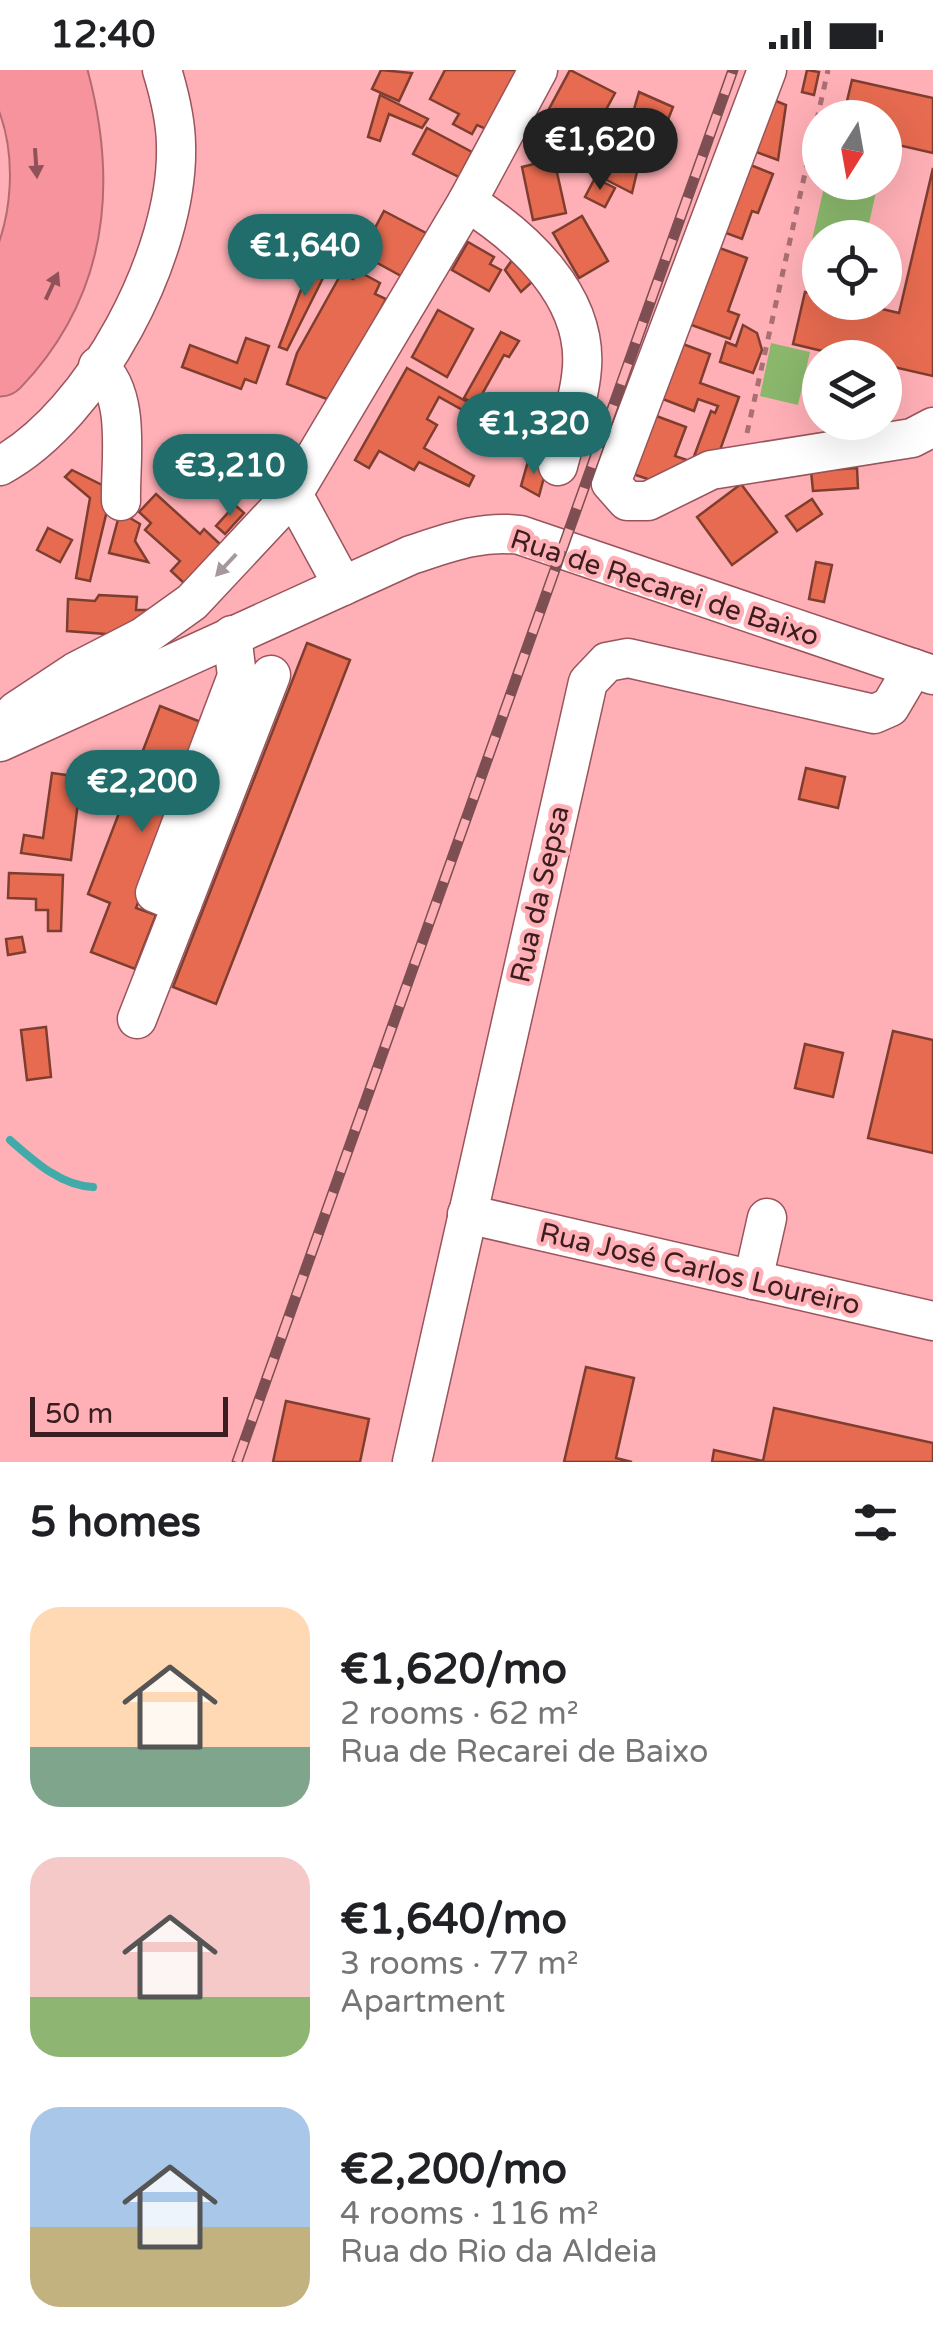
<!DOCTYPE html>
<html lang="en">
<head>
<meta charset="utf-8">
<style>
	body { margin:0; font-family:"Varela Round",sans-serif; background:#f6f6f6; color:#202124; height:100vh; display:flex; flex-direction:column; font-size:38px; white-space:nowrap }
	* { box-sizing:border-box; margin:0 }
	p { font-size:32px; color:#757577 }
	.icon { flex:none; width:55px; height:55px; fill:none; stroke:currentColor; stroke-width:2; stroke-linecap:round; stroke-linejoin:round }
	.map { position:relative; height:1392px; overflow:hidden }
	.drawer { display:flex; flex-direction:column; background:#fff; flex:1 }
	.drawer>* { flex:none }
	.needle { width:65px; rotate:191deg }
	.fabs { position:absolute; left:802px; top:30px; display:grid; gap:20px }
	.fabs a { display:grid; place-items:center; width:100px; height:100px; border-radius:50%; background:#fff; box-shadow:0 10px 40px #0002; font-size:50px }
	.scale { position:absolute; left:30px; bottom:25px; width:198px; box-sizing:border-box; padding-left:10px; border:5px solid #3b1d20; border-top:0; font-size:28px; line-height:35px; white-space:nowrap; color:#3b1d20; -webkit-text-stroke:8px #ffb0b6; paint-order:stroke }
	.price { position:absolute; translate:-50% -85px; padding:0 22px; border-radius:35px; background:#216d6c; color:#fff; font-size:32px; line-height:65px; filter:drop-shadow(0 2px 5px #0008) }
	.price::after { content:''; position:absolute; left:50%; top:60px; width:30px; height:22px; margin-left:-15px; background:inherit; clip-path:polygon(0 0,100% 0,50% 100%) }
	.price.on { background:#222; color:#fff }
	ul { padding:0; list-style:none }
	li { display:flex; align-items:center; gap:30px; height:250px; padding:0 30px }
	li span { display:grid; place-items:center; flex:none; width:280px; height:200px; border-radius:30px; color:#555 }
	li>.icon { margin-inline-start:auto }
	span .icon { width:120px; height:120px; fill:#fffc; stroke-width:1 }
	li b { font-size:42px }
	h2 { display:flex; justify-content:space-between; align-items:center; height:120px; padding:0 30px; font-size:42px }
	.status { display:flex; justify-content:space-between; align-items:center; height:70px; padding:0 50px; background:#fff; direction:ltr }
	.status svg { height:28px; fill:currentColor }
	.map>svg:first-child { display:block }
</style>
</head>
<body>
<div class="status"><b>12:40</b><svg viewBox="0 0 49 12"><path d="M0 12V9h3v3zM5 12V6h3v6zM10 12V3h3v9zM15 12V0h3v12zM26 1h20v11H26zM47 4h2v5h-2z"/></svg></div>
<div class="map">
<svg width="933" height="1392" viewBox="0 0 933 1392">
	<rect width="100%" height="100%" fill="#ffb0b6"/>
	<g fill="#8ab76c">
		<polygon points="825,113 878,113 866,167 820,168 820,194 807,192"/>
		<polygon points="771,273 810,282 798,335 760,326"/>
	</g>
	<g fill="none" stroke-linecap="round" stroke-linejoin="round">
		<path stroke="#41abaa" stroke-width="8" d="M10 1070C34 1091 61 1116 93 1117"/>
	</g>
	<g fill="#e76b50" stroke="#7e3e2f" stroke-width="2.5">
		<polygon points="381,0 412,3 399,31 372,19"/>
		<polygon points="445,0 517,0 486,59 477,55 472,64 453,54 459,44 430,29"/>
		<polygon points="570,0 615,23 581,86 536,63"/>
		<polygon points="807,0 819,2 814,25 802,22"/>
		<polygon points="852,10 933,28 933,83 885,72 885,48 843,48"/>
		<polygon points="639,22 673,37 658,75 628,60"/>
		<polygon points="380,25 428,49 422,58 389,44 380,71 368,67"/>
		<polygon points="771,29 786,35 778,90 751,80"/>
		<polygon points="427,58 472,82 459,107 413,84"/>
		<polygon points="606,85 637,102 632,123 597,105"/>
		<polygon points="554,89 566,143 533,150 522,97"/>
		<polygon points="743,92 773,104 758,143 752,141 742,169 718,160"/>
		<polygon points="933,98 933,306 885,295 885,288 852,288 793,274 805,222 820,225 820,232 852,232 899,243"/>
		<polygon points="595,108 615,118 605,137 585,127"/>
		<polygon points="384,141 426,163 403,207 372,190 377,181 366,175"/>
		<polygon points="582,146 608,191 579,208 553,163"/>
		<polygon points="468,172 494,187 490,194 501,200 489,221 452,200"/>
		<polygon points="714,176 747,188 728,241 739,245 730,269 686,253"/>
		<polygon points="314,186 330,194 287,280 279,277"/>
		<polygon points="515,186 534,210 521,222 505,200"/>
		<polygon points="358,201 380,213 375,224 386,229 332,331 287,314 297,283 341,204 353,209"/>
		<polygon points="438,240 473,259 447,307 412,287"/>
		<polygon points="743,255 757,263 762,280 753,303 720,292 726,272 736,276"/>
		<polygon points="501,262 519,271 509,287 504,285 476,335 464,328"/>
		<polygon points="246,268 269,276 256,313 245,309 241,319 182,297 190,275 237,293"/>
		<polygon points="680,273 710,284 700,313 739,327 714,397 693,389 711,341 715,343 718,336 698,329 694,341 660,328"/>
		<polygon points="407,298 538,372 531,386 470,351 473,346 439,327 427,349 437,355 424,378 474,406 469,416 419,392 414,400 379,381 369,398 355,390"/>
		<polygon points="651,344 686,357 675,386 687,390 679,411 665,415 630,403"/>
		<polygon points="529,388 547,396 539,426 521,416"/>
		<polygon points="857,398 858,418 813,421 811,401"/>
		<polygon points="72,400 112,420 90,511 76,508 90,428 65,407"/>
		<polygon points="741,414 777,462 732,495 697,447"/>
		<polygon points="156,424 200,464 204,459 221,475 185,514 171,501 180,491 145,460 151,453 139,442"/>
		<polygon points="812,429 822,444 797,461 786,446"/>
		<polygon points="235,435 244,443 225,464 216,456"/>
		<polygon points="120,442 140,454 135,471 148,492 109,483"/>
		<polygon points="48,458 72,470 60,492 37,480"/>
		<polygon points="816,492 832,495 824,532 809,529"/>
		<polygon points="99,525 137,527 136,540 152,540 132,566 67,561 68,529 95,531"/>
		<polygon points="307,573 350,590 216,934 173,917"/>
		<polygon points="160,636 206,654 136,838 156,845 135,899 91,882 110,833 88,824"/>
		<polygon points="806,698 845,707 838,738 799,729"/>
		<polygon points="52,703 81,707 71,790 21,783 24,765 43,768"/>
		<polygon points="9,803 63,805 61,861 48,861 48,840 36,840 36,829 8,828"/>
		<polygon points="22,867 25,882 8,885 6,869"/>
		<polygon points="46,957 51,1007 27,1010 21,960"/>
		<polygon points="893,961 933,970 933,1083 868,1068"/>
		<polygon points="805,974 843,983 833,1027 795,1018"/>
		<polygon points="586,1297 634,1308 616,1388 632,1392 564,1392"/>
		<polygon points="286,1331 369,1349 360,1392 273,1392"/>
		<polygon points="774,1338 933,1373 933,1392 712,1392 714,1380 763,1391"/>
	</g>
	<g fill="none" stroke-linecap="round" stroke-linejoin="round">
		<defs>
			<g id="minor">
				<polyline points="767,0 611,413 627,431 648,431 711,400 912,368 933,357"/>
				<path d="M467 132C523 167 587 226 582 297 580 330 566 364 558 396"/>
				<path d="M98 296C132 324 120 391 121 431"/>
				<path d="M0 396C94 345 179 183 176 76 176 52 169 23 162 0"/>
				<polyline points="293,424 343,516"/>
				<polyline points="3,657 16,641 75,602 143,567 192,532 293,424 467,132 538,0"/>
				<path d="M0 672 411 485C448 473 481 460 520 465L933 605"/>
				<polyline points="182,834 271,605"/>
				<polyline points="137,949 182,834 155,823 237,606 232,565"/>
				<polyline points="467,1144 933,1251"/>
				<polyline points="753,1210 767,1148"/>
				<polyline points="412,1392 588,612 607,592 628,588 874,644 890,637 913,598"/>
			</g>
			<g id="highway">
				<path d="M0 233C46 166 52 70 11 0"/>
				<path d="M0 298C82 212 89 109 58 0"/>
			</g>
		</defs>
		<use href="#minor" stroke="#9a545c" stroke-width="41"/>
		<use href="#highway" stroke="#b56a71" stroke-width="59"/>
		<polyline stroke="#a96f74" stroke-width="5" stroke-dasharray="8 8" stroke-linecap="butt" points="747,363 828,0"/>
		<use href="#minor" stroke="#fff" stroke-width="38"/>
		<use href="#highway" stroke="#f7939d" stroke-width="55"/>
		<defs>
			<polyline id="rail" points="237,1392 733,0"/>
		</defs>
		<use href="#rail" stroke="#7d4f53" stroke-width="11"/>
		<use href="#rail" stroke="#ffb0b6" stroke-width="8" stroke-dasharray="22" stroke-linecap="butt"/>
	</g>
	<defs><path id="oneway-solid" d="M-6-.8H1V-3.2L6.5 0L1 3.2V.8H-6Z" transform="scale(2.5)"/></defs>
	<g fill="#905258">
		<use href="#oneway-solid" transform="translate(36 93) rotate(86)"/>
		<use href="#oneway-solid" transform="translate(52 216) rotate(-65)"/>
	</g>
	<use fill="#a7999b" href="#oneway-solid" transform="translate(226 495) rotate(133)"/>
	<g text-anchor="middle" stroke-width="9" stroke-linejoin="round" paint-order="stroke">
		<g font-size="28" fill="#3b1d20" stroke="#ffb0b6">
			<text transform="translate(665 517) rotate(18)" y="10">Rua de Recarei de Baixo</text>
			<text transform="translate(539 824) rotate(-77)" y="10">Rua da Sepsa</text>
			<text transform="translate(700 1198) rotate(13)" y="10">Rua José Carlos Loureiro</text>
		</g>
	</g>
</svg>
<div class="fabs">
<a><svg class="needle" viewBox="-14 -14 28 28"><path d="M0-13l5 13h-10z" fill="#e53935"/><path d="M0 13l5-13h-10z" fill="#757577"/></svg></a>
<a><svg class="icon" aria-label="locate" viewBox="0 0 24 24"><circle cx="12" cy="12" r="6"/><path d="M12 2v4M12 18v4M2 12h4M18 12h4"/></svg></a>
<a><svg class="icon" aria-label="layers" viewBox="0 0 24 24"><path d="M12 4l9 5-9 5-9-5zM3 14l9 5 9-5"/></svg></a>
</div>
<div class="scale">50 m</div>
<b class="price on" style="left:600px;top:123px">€1,620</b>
<b class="price" style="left:305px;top:229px">€1,640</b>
<b class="price" style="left:534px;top:407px">€1,320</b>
<b class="price" style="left:230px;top:449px">€3,210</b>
<b class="price" style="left:142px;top:765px">€2,200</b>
</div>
<section class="drawer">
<h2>5 homes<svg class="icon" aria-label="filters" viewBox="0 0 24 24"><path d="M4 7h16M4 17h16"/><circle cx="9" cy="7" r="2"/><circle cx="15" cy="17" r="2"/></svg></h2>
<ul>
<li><span style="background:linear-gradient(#ffd9b3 70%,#7fa58c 0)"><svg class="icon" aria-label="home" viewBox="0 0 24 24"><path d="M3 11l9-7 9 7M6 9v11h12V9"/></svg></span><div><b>€1,620/mo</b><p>2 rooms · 62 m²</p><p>Rua de Recarei de Baixo</p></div></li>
<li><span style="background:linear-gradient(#f6c9c9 70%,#8fb573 0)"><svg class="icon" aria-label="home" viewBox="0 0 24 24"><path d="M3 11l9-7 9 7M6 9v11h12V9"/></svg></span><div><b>€1,640/mo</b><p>3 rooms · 77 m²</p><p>Apartment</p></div></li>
<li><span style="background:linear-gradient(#a9c7e8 60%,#c2b280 0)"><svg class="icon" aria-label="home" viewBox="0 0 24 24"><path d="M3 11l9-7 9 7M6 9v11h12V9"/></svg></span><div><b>€2,200/mo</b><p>4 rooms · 116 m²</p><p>Rua do Rio da Aldeia</p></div></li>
</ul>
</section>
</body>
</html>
